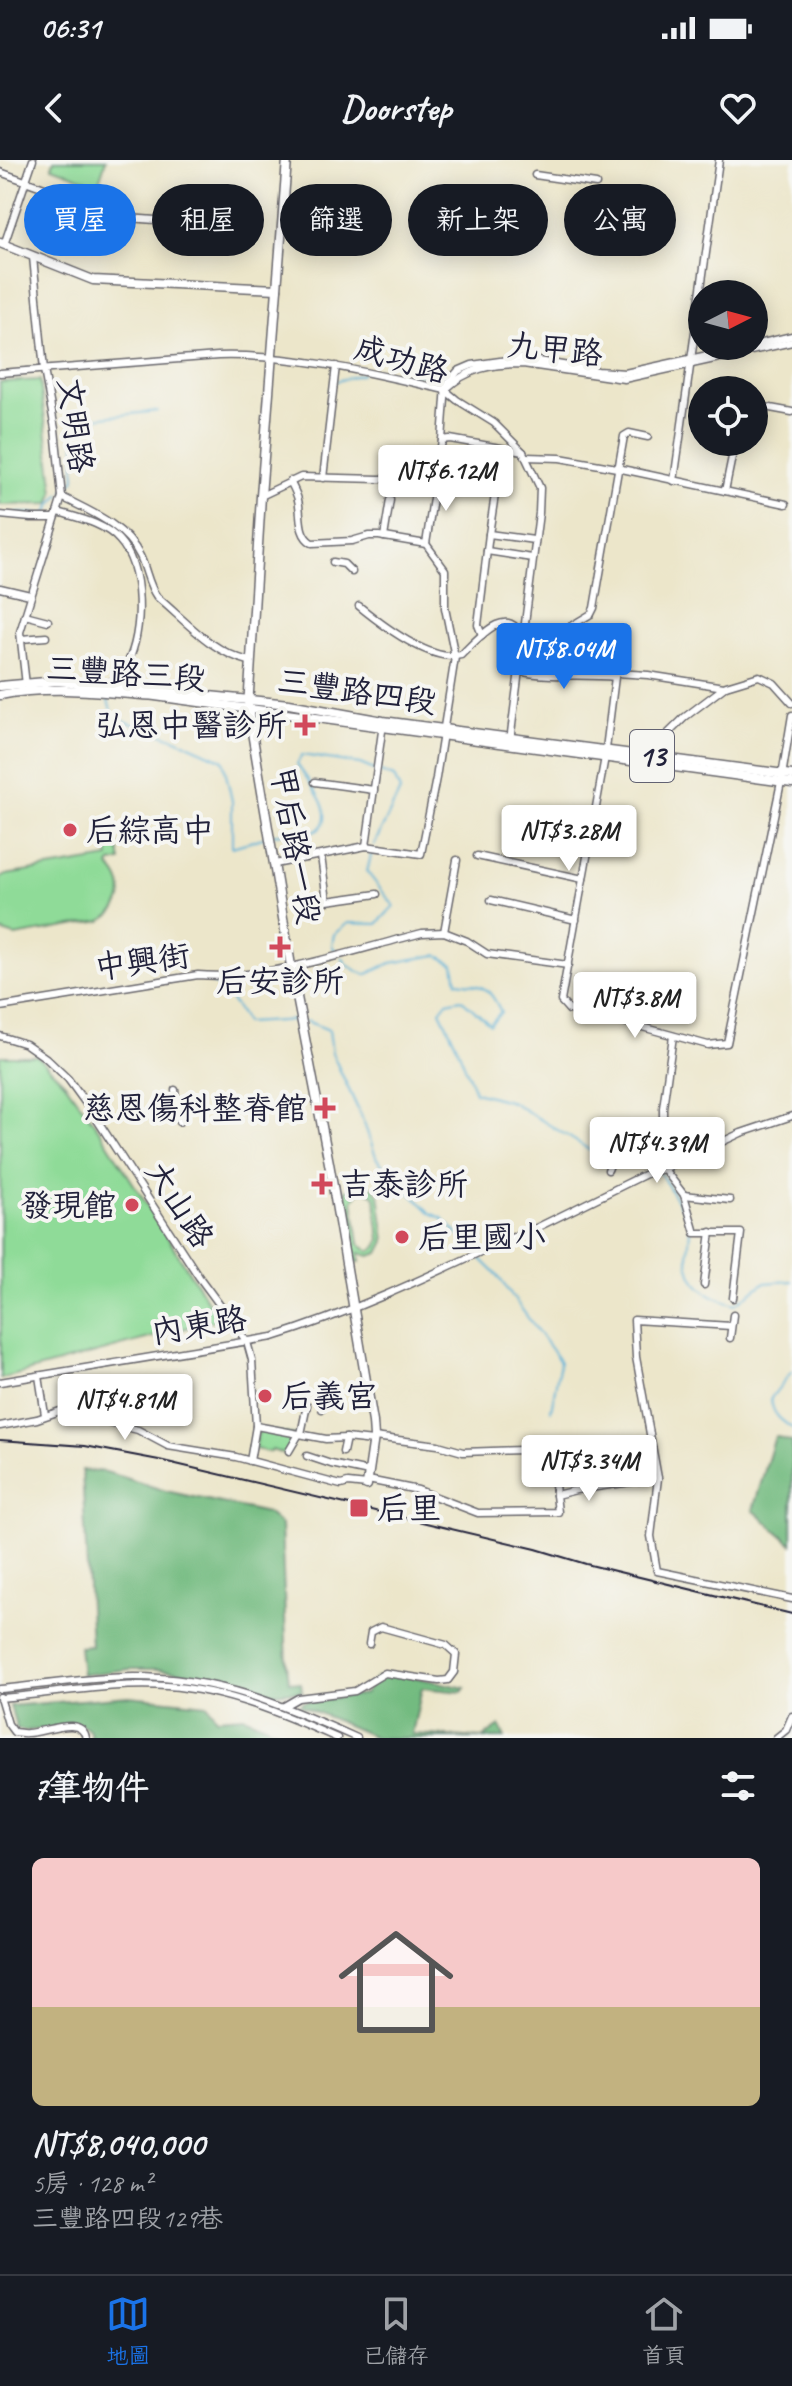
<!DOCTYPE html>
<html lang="zh-TW">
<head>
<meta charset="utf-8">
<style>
	body { margin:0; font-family:Caveat,"LXGW WenKai TC",sans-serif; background:#242831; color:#f1f3f6; height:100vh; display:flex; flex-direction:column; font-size:30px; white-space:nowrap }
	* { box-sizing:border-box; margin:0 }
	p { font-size:26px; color:#9ea1a6 }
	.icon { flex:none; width:44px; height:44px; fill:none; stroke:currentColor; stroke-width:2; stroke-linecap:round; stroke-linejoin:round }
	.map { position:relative; height:1578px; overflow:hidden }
	.panel { display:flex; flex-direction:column; background:#171b24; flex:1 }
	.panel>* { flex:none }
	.hud { position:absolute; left:24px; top:24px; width:744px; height:72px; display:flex; gap:16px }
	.needle { width:52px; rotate:84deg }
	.tools { position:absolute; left:688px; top:120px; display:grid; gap:16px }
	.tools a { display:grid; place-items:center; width:80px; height:80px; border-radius:50%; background:#171b24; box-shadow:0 4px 20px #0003; font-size:40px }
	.price { position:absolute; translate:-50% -68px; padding:0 18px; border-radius:8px; background:#fff; color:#222; font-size:26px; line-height:52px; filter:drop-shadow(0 2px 4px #0008) }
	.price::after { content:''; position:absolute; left:50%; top:48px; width:24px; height:18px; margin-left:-12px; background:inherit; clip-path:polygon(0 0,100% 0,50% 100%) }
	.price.selected { background:#1a73e8; color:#fff }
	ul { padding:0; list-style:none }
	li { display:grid; align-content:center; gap:16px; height:424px; padding:0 32px }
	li+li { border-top:2px solid #363941 }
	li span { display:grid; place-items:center; height:248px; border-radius:12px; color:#555 }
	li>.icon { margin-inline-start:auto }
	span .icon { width:144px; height:144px; fill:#fffc; stroke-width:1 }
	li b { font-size:34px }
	h2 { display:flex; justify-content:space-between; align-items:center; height:96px; padding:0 32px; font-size:34px }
	.tag { padding:0 28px; border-radius:36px; background:#171b24; box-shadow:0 4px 20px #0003; font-size:28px; line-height:72px }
	.tag.selected { background:#1a73e8; color:#fff }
	.status { display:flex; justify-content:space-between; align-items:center; height:56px; padding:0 40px; background:#171b24; direction:ltr }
	.status svg { height:22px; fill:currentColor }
	header { display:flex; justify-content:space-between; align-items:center; height:104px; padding:0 32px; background:#171b24; font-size:36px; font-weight:700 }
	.menu { display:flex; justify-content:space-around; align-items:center; height:112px; border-top:2px solid #363941; background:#171b24; font-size:22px; color:#9ea1a6 }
	.menu a { display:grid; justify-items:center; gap:4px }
	.menu .selected { color:#1a73e8 }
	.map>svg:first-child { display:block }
</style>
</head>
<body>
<div class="status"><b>06:31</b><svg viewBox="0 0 49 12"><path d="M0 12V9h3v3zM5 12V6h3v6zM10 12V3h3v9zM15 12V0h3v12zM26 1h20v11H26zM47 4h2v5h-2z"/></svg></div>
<header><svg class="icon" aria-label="back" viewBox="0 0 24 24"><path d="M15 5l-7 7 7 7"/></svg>Doorstep<svg class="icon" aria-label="heart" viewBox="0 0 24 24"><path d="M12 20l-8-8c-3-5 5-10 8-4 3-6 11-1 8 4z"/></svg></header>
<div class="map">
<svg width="792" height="1578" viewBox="0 0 792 1578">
	<rect width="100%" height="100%" fill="#f6f6f2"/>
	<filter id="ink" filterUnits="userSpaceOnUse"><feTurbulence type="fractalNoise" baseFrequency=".0125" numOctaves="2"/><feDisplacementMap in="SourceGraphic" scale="16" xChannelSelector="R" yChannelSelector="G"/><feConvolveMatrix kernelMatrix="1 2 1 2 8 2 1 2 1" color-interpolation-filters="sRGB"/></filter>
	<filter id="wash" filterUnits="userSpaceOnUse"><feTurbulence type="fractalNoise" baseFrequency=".006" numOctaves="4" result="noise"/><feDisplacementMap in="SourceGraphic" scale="32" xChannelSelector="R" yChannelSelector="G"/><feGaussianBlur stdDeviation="1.8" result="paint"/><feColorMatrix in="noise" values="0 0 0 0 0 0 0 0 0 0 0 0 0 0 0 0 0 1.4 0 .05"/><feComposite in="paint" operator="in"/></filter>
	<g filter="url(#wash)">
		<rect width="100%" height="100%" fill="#ece6ca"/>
		<g fill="#8fdb98" stroke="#587e6a" stroke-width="2" fill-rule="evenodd">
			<polygon points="54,0 106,0 98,24 52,7"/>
			<polygon points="40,220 54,333 50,344 0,345 0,222"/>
			<path d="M117 682 121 701 111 703 109 706C129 726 125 748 101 761L15 776 0 771V718L6 715 109 698 107 684Z"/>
			<polygon points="0,896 37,896 65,923 102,974 219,1159 1,1219"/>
			<path d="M366 1025 372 1027 379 1034 385 1081 379 1093 370 1096 359 1093 360 1102H355L346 1030 350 1029 351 1032 356 1027ZM364 1030 370 1032 375 1037 380 1080 377 1087 370 1091 359 1084 353 1041 358 1033Z"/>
			<polygon points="259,1269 295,1275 286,1295 272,1290 271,1292 254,1289"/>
		</g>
		<g fill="#73bb80" stroke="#4a6e5e" stroke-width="2">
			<polygon points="775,1276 792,1282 792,1384 753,1350"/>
			<polygon points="82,1310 106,1312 166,1331 267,1353 281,1365 287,1504 289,1521 301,1523 302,1531 272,1533 204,1515 158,1509 130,1509 82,1515 79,1487 91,1486"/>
			<polygon points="390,1515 409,1516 465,1528 462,1532 422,1528 412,1574 482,1578 500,1566 505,1578 377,1578 300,1545 302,1542 364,1534 376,1518"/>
			<polygon points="129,1536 207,1544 216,1558 244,1556 295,1578 91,1578 90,1571 83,1565 25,1571 17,1569 10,1546"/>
		</g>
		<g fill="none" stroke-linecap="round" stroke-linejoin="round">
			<g stroke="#5bb1d7" stroke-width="2">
				<polyline points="380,213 411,215 448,211"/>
				<polyline points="337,221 362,214"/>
				<polyline points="64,331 75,319 75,260 158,251"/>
				<polyline points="13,353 47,354 52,344 60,335"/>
				<polyline points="116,525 121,518"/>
				<polyline points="111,534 108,540 113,557 176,579 223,600 232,641 232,687 266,677"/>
				<path d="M272 675 301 669 316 671C341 656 308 622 297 604L302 595 360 604 374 610"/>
				<polyline points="374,685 400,631 394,617 380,612"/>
				<polyline points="337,792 332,786 334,774 348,763 377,764 394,746 367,712 372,691"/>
				<path d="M341 797 349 806 365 815 391 803 437 795 454 804 457 822C484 826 489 826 501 852L490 864 461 839 447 842 440 851 456 884 475 932 512 942 608 1001"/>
				<path d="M206 819C222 828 238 846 245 863L299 860"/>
				<polyline points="306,861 329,870 332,893 362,958 377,999 411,1034 431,1053 442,1058 474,1091"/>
				<polyline points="614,1004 621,1007 628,999 637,997 655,1009"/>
				<polyline points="660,1013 688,1058"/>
				<path d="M690 1068C690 1080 686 1096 689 1107 694 1130 716 1139 736 1144L764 1123 792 1121"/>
				<polyline points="478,1096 497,1115 560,1202 551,1250"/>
				<path d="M792 1211 771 1238C772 1254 779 1259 792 1268"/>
				<polyline points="786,1578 792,1571"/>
			</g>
		</g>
	</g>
	<g filter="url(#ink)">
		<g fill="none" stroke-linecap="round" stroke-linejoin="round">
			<defs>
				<g id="minor">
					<polyline points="0,12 128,58 169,61"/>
					<polyline points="535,15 596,24"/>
					<polyline points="4,85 33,0"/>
					<polyline points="754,185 792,176"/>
					<path d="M0 213 218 196C295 194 371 213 445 230L457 240 494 263 523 292 540 328 539 353 510 581"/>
					<path d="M445 230C467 208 492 204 523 204L624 219 792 182"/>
					<polyline points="754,245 792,252"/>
					<polyline points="442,280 450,279 523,292"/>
					<polyline points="526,297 560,298 617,308 786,344"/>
					<polyline points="323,318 336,206"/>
					<polyline points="674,321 719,0"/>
					<polyline points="725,331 735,282"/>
					<polyline points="261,336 301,317 379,319 437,317"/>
					<path d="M62 337C91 352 125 365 140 396 147 410 148 425 157 437 186 461 211 492 249 501"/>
					<path d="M58 352C78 358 104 363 119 380 144 407 144 472 127 504 122 513 114 519 107 526"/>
					<polyline points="0,355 31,358 55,358"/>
					<polyline points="489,374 534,380"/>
					<polyline points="384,377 390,340"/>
					<polyline points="426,384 442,280 446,225 458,211 472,205 521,198 598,211 625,213 749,186"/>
					<polyline points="487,391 532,398"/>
					<polyline points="333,402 344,404 352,412"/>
					<polyline points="0,428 30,435"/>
					<path d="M359 446C381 464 431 503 461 495 476 481 508 441 522 478L549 479 591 454 594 448 624 276 629 273 648 277"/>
					<polyline points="25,455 48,461"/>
					<polyline points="482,475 478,465 489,374 502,289"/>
					<polyline points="21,479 46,477"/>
					<path d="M518 511C550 518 582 514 615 517L616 513 648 515 724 527"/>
					<polyline points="615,517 605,597 561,841 569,850 613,859 708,885 727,883 781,622 792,555"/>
					<polyline points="26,525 20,472 62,337 55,269 44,210 33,97"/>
					<polyline points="646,598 646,595 685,557 726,526 759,516 774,523 792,543"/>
					<polyline points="315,622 374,630"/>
					<polyline points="366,686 383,564"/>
					<polyline points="321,696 327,741 377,734"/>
					<polyline points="477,696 583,719"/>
					<path d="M275 704 366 686 421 694 436 618 455 497 445 448V410L426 384 379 376H369L352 381 312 383C297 374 302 355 298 340 297 334 293 327 290 321"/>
					<polyline points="491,740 576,760"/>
					<polyline points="444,772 457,700"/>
					<path d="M0 847 198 815C268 821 354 790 422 773L444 772 467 781 487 794 568 805"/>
					<polyline points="0,876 26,884 46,898 68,919 92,952 199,1117 247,1182 252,1200 256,1266 326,1279 346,1278 373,1281"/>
					<polyline points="673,876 663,948 663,1002 664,1009 684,1035 695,1073 741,1073 733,1138"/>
					<polyline points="175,930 179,962"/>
					<polyline points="608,1010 612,1000"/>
					<polyline points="684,1035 730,1040"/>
					<polyline points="704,1125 711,1072"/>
					<polyline points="730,1178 733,1155"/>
					<polyline points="39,1216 45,1255"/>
					<path d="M0 1222 273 1177C354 1152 431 1115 508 1079L530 1071 648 1013 664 1009 741 973 792 956"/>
					<polyline points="322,1249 324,1226"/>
					<polyline points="0,1266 37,1259 60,1251 138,1270 168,1286 236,1297 341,1325 348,1323 367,1325"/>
					<polyline points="301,1274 307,1245"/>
					<polyline points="374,1277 438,1285 463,1292 552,1289 556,1335"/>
					<polyline points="289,1291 299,1274"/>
					<polyline points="343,1292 346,1278"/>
					<polyline points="307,1296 331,1304 369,1312"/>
					<polyline points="250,1301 256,1266"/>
					<polyline points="658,1318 636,1197 634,1160 731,1166"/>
					<polyline points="368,1320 418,1330 478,1353 558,1352 556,1335 576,1330 658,1318 651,1376 657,1411 792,1439"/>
					<path d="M0 1529C44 1525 91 1517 134 1517 218 1517 283 1545 357 1578"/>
					<path d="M0 1537 8 1564 14 1572C17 1572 24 1574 27 1573 44 1573 82 1554 86 1578"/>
					<path d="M0 1538C54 1534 113 1522 167 1526 227 1530 283 1554 337 1578"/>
					<polyline points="284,1546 298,1538 355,1531 385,1513 439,1521 448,1520 454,1512 456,1494 446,1485 381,1467 371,1472 369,1484"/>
					<polyline points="776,1578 786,1570 792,1556"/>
				</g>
				<g id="major">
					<polyline points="287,0 261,336 248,548 291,806 329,1003 373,1262 374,1277 367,1325"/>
					<polyline points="0,83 93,120 277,129"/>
					<polyline points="0,526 57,521 289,544 383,561 792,615"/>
					<path d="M0 535C52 525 103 532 155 536L792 623"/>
				</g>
			</defs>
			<use href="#minor" stroke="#69676d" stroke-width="9"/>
			<use href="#major" stroke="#69676d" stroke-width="11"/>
			<use href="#minor" stroke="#fff" stroke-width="6"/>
			<use href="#major" stroke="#fff" stroke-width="8"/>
			<polyline stroke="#22223b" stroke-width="2" points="0,1280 85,1286 159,1300 536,1389 586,1404 792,1454"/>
		</g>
	</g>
	<g fill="#d1495b" stroke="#f6f6f2" stroke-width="3">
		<path d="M301 553h8v8h8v8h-8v8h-8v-8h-8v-8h8z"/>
		<circle cx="70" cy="670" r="8"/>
		<path d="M276 775h8v8h8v8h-8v8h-8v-8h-8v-8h8z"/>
		<path d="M321 936h8v8h8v8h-8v8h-8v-8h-8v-8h8z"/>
		<path d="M318 1012h8v8h8v8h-8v8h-8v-8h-8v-8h8z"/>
		<circle cx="132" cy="1045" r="8"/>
		<circle cx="402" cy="1077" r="8"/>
		<circle cx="265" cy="1236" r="8"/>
		<rect x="349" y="1338" width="20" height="20" rx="4"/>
	</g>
	<g text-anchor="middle" stroke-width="8" stroke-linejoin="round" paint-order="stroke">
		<rect fill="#f6f6f2" stroke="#626272" stroke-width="2" x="630" y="570" width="44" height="52" rx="6"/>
		<g font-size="30" font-weight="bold" fill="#22223b">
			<text x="652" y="606">13</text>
		</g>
		<g font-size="32" fill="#22223b" stroke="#f6f6f2">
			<text transform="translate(555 189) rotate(6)" y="11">九甲路</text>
			<text transform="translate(402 199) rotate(16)" y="11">成功路</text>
			<text transform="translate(76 265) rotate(82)" y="11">文明路</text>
			<text transform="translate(126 513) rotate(4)" y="11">三豐路三段</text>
			<text transform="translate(357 531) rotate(8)" y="11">三豐路四段</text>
			<text transform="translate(296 685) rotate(80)" y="11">甲后路一段</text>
			<text transform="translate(142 801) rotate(-8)" y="11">中興街</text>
			<text transform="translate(180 1044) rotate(57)" y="11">大山路</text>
			<text transform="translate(199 1165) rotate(-9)" y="11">內東路</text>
		</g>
		<g font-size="32" fill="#22223b" stroke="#f6f6f2" text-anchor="start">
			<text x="287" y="576" text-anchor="end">弘恩中醫診所</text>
			<text x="86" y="681">后綜高中</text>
			<text x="280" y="832" text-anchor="middle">后安診所</text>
			<text x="307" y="959" text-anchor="end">慈恩傷科整脊館</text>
			<text x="340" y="1035">吉泰診所</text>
			<text x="116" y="1056" text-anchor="end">發現館</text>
			<text x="418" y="1088">后里國小</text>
			<text x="281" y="1247">后義宮</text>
			<text x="377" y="1359">后里</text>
		</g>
	</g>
</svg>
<div class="tools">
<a><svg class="needle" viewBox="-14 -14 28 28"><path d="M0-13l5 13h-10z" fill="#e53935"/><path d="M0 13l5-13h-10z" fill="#9ea1a6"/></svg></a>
<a><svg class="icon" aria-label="locate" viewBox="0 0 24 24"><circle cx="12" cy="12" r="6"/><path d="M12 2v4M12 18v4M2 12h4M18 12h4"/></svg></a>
</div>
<b class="price" style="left:446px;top:353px">NT$6.12M</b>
<b class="price selected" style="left:564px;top:531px">NT$8.04M</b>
<b class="price" style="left:569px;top:713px">NT$3.28M</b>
<b class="price" style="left:635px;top:880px">NT$3.8M</b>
<b class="price" style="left:657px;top:1025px">NT$4.39M</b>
<b class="price" style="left:125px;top:1282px">NT$4.81M</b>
<b class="price" style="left:589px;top:1343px">NT$3.34M</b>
<div class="hud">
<a class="tag selected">買屋</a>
<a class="tag">租屋</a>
<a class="tag">篩選</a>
<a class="tag">新上架</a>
<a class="tag">公寓</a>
</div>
</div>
<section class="panel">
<h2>7筆物件<svg class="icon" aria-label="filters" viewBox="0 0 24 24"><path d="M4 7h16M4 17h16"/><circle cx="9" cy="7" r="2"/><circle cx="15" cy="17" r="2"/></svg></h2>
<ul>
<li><span style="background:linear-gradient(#f6c9c9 60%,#c2b280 0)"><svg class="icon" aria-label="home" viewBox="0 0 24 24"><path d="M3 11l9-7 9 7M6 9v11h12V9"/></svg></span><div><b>NT$8,040,000</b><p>5房 · 128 m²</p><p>三豐路四段129巷</p></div></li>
</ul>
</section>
<nav class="menu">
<a class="selected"><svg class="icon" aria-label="map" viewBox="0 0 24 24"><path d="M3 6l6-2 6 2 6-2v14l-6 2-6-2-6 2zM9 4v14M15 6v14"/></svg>地圖</a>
<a><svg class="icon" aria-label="saved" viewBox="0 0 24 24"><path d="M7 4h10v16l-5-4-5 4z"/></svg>已儲存</a>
<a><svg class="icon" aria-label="home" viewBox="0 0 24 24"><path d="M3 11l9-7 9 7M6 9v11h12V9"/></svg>首頁</a>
</nav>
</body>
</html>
